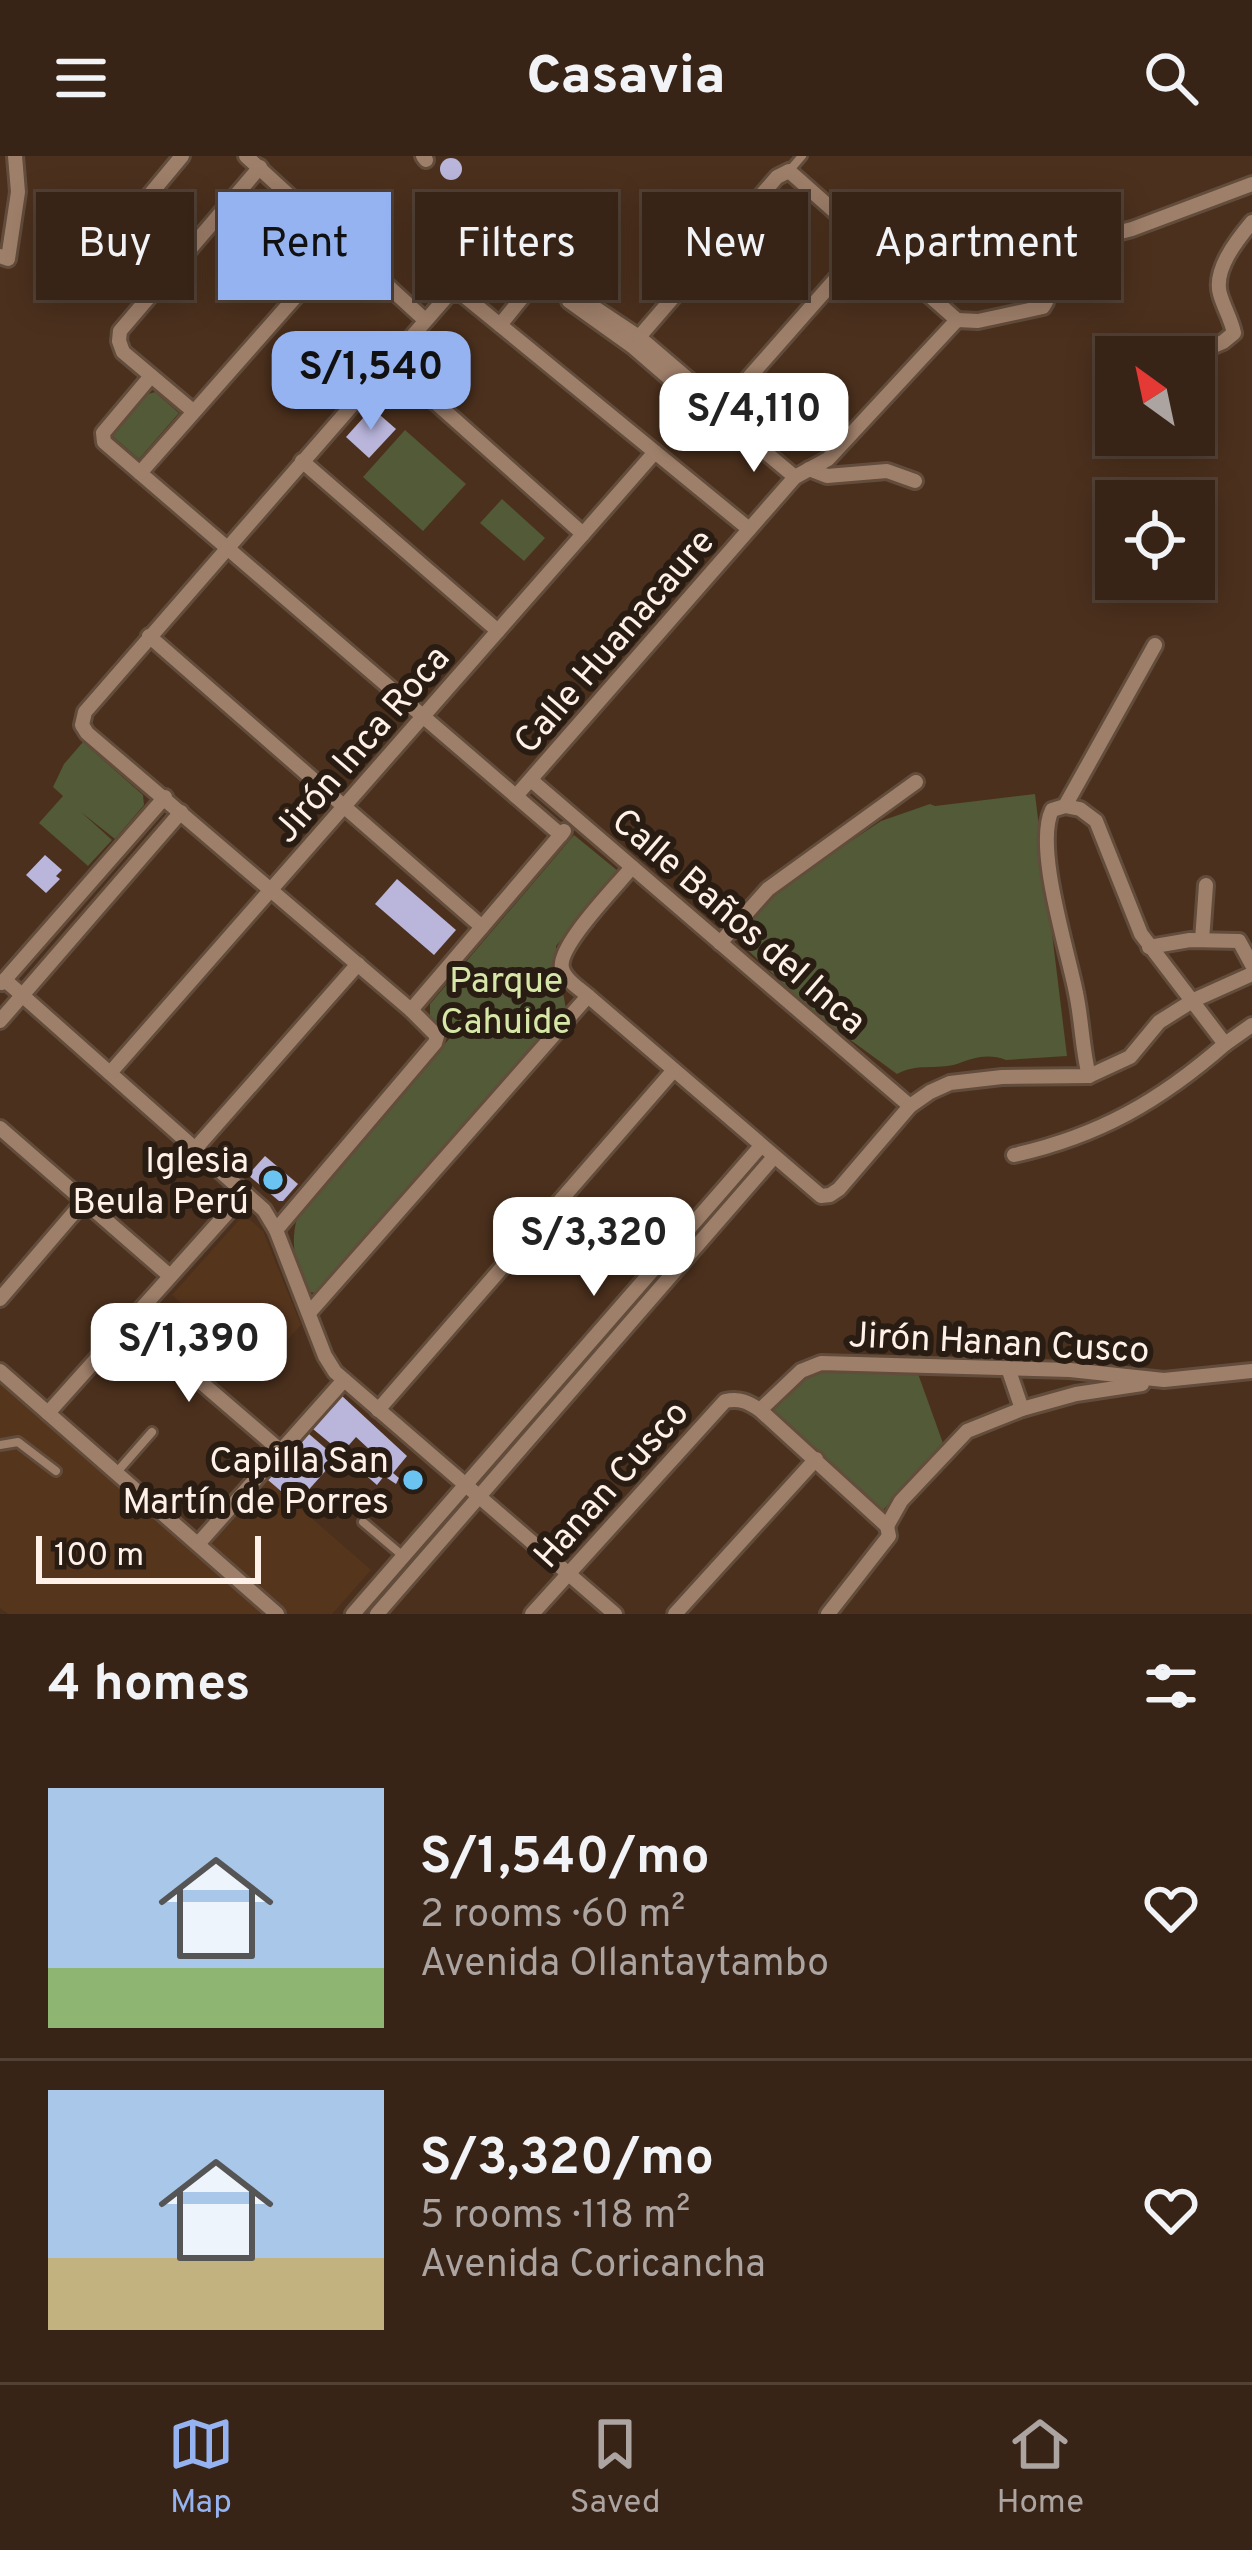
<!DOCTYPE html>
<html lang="en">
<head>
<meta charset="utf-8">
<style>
	body { margin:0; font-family:Overpass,sans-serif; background:#3f2c1f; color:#f1f3f6; height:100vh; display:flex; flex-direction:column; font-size:45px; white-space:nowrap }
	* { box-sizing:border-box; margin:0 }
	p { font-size:39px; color:#aba4a1 }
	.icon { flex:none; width:66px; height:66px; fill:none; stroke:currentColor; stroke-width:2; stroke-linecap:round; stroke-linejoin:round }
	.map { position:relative; height:1458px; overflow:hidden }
	.details { display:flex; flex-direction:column; background:#382416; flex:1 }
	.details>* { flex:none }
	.top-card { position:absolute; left:36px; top:36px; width:1182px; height:108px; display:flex; gap:24px }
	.needle { width:78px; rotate:327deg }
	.tools { position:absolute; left:1095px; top:180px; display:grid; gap:24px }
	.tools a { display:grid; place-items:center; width:120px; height:120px; border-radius:0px; background:#382416; box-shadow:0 6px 30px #0003,0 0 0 3px #524135; font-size:60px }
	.scale { position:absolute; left:36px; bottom:30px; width:225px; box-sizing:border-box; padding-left:12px; border:6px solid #fff1e8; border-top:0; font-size:33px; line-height:42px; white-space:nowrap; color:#fff1e8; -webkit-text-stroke:9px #281c13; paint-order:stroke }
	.price { position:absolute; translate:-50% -102px; padding:0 27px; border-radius:24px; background:#fff; color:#222; font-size:39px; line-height:78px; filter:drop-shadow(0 3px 6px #0008) }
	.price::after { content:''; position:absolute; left:50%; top:72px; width:36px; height:27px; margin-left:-18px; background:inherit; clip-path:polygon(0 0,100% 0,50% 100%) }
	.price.current { background:#95b2f1; color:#111 }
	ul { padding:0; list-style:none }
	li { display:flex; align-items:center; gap:36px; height:300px; padding:0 48px }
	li+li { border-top:3px solid #524135 }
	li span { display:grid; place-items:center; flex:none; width:336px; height:240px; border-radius:0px; color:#555 }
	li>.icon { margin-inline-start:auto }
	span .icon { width:144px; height:144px; fill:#fffc; stroke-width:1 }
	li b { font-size:51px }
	h2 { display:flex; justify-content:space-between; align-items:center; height:144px; padding:0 48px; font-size:51px }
	.pill { padding:0 42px; border-radius:0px; background:#382416; box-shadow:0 6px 30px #0003,0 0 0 3px #524135; font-size:42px; line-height:108px }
	.pill.current { background:#95b2f1; color:#111 }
	header { display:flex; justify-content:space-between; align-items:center; height:156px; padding:0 48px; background:#382416; font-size:54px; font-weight:800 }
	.tab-bar { display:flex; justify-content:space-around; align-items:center; height:168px; border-top:3px solid #524135; background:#382416; font-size:33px; color:#aba4a1 }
	.tab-bar a { display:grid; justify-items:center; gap:6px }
	.tab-bar .current { color:#95b2f1 }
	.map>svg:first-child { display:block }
</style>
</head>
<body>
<header><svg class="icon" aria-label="menu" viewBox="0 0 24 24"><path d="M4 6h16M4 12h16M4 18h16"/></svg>Casavia<svg class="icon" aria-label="search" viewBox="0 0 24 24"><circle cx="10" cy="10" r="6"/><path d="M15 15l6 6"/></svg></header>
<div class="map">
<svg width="1252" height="1458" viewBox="0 0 1252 1458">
	<rect width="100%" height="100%" fill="#4b301d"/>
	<g fill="#56351d">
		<polygon points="239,1064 250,1064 263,1075 301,1169 259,1215 172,1139"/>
		<polygon points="0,1226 150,1359 265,1458 8,1458 0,1452"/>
		<polygon points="268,1324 371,1414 332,1458 287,1458 209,1391"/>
	</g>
	<g fill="#525a37">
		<polygon points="155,236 179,257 139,303 110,278 145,239"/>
		<polygon points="405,274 466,328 423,375 363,321"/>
		<polygon points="502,343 545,382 524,405 480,367"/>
		<polygon points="83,586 143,639 144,649 115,683 81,656 112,684 88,710 39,667 63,640 53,631 64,608"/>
		<path d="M1035 638 1067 900 1006 904C987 897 974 902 957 908 936 914 916 907 897 918L815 858 733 780 771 738 881 665 930 648 935 650Z"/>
		<path d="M574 679 618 715 556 790V821L561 826 567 858 319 1137 308 1136C295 1112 290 1088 297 1062L449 883V878L430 860V848Z"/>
		<polygon points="819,1212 917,1215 944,1290 882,1355 767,1254 808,1217"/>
	</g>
	<g fill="#b9b5db">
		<circle cx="451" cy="13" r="11"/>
		<polygon points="372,252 396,273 369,302 346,281"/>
		<polygon points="45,699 62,714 56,720 60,723 46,737 26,719"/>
		<polygon points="397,723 456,774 434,799 375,748"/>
		<polygon points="265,1000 298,1028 283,1045 279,1045 248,1019"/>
		<polygon points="342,1240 407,1300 393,1317 399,1322 396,1328 384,1320 377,1329 355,1310 370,1294 356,1281 342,1297 313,1273"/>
		<polygon points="309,1278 337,1302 296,1348 268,1324"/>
	</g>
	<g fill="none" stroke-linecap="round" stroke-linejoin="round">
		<defs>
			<g id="lane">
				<polyline points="789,15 802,0"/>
				<polyline points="0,1289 18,1286 56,1315"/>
				<polyline points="117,1316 152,1276"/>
				<polyline points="363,1366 403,1400"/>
			</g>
			<g id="street">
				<polyline points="246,0 425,164"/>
				<polyline points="423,0 426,4"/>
				<polyline points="0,100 8,103 18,36 15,0"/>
				<polyline points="919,129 1132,73 1252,28"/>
				<polyline points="144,143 107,110 103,95 182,0"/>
				<polyline points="569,145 632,190 714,261 736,274"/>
				<polyline points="957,164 978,165 1043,151 1046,146 1041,98"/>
				<polyline points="500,169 537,123 547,120 639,181 722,252 745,279 795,321"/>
				<polyline points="639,181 777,21 789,15 957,164"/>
				<path d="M1187 201 1223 186 1234 177C1231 163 1224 152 1220 138 1213 114 1237 84 1252 66"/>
				<polyline points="389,205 583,378"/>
				<polyline points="151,220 103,277 104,286 561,679"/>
				<polyline points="1111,232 1116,230"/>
				<polyline points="722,252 870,84"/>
				<polyline points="193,255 123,196 119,185 120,175 260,11"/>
				<polyline points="302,305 498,475"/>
				<polyline points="809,313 827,320 887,315 915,325"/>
				<polyline points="140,317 343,87"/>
				<polyline points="149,480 482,771"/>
				<polyline points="531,624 910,950"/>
				<polyline points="516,640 795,321 828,303 957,164"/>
				<path d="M632 711C617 730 557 790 562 812 565 824 579 832 588 840L821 1040 830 1039 839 1033 910 950 930 936 950 927 1002 921 1089 920 1130 901 1159 866 1194 844 1252 818"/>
				<polyline points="1202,784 1206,729"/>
				<polyline points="720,787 768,733 916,626"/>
				<polyline points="1149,791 1190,784 1239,785 1252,809"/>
				<polyline points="5,824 264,1054 276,1074 325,1200 335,1216 615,1458"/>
				<polyline points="2,827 165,641"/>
				<polyline points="411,854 564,675"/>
				<polyline points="0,865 181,656"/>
				<polyline points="1225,888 1252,869"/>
				<polyline points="110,917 655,296"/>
				<path d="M1089 920C1082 893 1082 865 1076 837 1068 795 1034 691 1052 654L1065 650 1155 489"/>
				<polyline points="0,972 170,1120"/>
				<polyline points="195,993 358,808"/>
				<path d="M1014 999C1099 980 1160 945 1225 888L1141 778 1096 665 1080 653 1065 650"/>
				<polyline points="276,1074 435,887 437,880 411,854 87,577 82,569 85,556 449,138 462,138 749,373"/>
				<polyline points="0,1143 84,1045"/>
				<polyline points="309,1157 588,840"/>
				<polyline points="130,1165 281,1295"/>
				<polyline points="1008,1212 1022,1253"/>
				<polyline points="0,1215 277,1458"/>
				<polyline points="378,1254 673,915"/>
				<polyline points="760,1254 801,1215 821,1207 1070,1214 1164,1224 1252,1215"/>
				<polyline points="48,1257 245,1037"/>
				<polyline points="887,1370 901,1345 967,1275 1022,1253 1076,1238 1142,1228"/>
				<polyline points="198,1388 344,1224"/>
				<polyline points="353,1458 760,991"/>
				<polyline points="377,1458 773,1002"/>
				<path d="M532 1458 725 1245C740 1242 748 1246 760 1254L887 1370 889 1380 828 1458"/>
				<polyline points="675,1458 816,1303"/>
			</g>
		</defs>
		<use href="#lane" stroke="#624c3b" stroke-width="14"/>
		<use href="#street" stroke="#624c3b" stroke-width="20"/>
		<use href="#lane" stroke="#9e7f6a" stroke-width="8"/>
		<use href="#street" stroke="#9e7f6a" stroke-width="14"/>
	</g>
	<g fill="#6ac3f1" stroke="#281c13" stroke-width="4.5">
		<circle cx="273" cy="1024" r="12"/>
		<circle cx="413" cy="1324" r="12"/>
	</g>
	<g text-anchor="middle" stroke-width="12" stroke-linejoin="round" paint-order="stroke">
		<g font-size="36" fill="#fff1e8" stroke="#281c13">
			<text transform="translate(613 484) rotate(-49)" y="13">Calle Huanacaure</text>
			<text transform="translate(360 587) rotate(-49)" y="13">Jirón Inca Roca</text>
			<text transform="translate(740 764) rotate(41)" y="13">Calle Baños del Inca</text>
			<text transform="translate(999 1185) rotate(3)" y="13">Jirón Hanan Cusco</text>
			<text transform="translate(610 1327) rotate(-48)" y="13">Hanan Cusco</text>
		</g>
		<g font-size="36" fill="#d7e7a8" stroke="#281c13">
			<text x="506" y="836">Parque<tspan x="506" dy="41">Cahuide</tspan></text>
		</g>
		<g font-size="36" fill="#fff1e8" stroke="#281c13" text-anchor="end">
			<text x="249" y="1016">Iglesia<tspan x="249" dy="41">Beula Perú</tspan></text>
			<text x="389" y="1316">Capilla San<tspan x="389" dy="41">Martín de Porres</tspan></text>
		</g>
	</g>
</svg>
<div class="tools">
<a><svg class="needle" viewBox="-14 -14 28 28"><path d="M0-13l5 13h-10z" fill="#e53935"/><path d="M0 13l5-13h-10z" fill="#aba4a1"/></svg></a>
<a><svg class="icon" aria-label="locate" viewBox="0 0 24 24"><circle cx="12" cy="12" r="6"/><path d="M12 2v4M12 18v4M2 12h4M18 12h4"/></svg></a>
</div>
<div class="scale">100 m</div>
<b class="price current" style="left:371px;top:277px">S/1,540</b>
<b class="price" style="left:754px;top:319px">S/4,110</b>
<b class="price" style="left:594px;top:1143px">S/3,320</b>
<b class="price" style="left:189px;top:1249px">S/1,390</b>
<div class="top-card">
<a class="pill">Buy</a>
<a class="pill current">Rent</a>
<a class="pill">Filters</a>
<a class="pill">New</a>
<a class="pill">Apartment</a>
</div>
</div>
<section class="details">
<h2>4 homes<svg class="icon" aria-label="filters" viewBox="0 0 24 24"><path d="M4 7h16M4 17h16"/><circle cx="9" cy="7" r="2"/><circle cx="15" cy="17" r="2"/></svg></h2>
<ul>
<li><span style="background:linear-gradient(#a9c7e8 75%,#8fb573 0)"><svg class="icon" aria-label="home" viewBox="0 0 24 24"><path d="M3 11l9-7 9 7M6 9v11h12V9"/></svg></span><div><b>S/1,540/mo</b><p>2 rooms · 60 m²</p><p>Avenida Ollantaytambo</p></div><svg class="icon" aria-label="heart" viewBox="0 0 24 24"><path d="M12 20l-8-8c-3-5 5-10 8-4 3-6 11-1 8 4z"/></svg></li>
<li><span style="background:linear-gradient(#a9c7e8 70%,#c2b280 0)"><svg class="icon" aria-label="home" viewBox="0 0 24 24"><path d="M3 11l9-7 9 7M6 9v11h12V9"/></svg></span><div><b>S/3,320/mo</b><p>5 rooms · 118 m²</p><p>Avenida Coricancha</p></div><svg class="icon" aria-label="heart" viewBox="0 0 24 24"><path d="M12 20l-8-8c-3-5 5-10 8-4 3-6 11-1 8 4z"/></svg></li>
</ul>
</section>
<nav class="tab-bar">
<a class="current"><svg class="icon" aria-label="map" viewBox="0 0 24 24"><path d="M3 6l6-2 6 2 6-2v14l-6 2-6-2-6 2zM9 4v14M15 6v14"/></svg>Map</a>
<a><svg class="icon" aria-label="saved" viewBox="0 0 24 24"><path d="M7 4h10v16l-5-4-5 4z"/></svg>Saved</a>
<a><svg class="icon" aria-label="home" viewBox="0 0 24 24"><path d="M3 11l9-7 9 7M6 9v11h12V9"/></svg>Home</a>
</nav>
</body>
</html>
